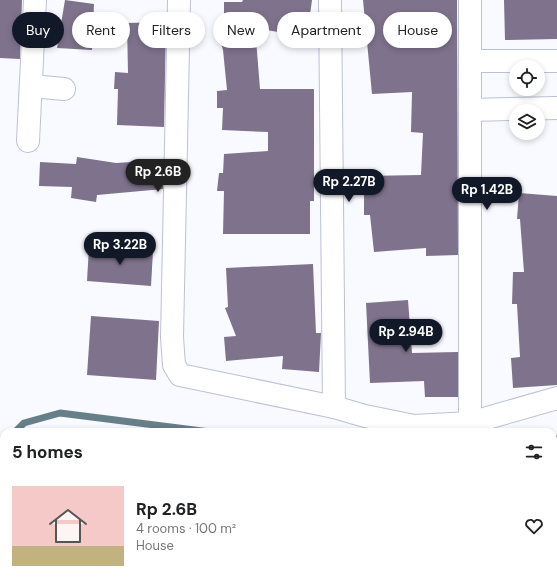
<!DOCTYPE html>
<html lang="en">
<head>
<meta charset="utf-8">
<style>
	body { margin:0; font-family:"DM Sans",sans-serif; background:#f6f6f6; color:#202124; height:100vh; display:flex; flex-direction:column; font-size:15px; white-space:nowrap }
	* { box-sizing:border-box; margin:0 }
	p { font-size:13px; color:#757577 }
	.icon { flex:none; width:22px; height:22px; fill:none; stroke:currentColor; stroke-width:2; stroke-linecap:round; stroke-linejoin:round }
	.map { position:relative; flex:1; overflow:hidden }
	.sheet { position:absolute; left:0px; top:428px; width:557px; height:156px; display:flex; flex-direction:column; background:#fff; border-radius:12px 12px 0 0; box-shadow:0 2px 6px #0003 }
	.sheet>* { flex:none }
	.guide { position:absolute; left:12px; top:12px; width:533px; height:36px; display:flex; gap:8px }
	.controls { position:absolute; left:509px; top:60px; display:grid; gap:8px }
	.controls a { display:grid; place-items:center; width:36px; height:36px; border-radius:50%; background:#fff; box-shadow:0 2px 6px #0003; font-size:20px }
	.price { position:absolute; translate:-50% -34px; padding:0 9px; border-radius:14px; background:#111827; color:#fff; font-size:13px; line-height:26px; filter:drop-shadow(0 1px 2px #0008) }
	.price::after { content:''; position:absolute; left:50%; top:24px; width:12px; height:9px; margin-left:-6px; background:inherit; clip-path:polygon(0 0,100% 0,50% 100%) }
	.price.selected { background:#222; color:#fff }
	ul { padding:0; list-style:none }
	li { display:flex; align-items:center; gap:12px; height:100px; padding:0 12px }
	li span { display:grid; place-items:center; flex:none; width:112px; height:80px; border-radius:0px; color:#555 }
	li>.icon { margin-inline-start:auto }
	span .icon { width:48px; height:48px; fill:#fffc; stroke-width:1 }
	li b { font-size:17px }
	h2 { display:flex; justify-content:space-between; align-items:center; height:48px; padding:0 12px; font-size:17px }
	.chip { padding:0 14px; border-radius:18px; background:#fff; box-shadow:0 2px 6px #0003; font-size:14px; line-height:36px }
	.chip.selected { background:#111827; color:#fff }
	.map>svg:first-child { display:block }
</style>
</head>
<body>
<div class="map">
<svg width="557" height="584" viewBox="0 0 557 584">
	<rect width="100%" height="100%" fill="#f9faff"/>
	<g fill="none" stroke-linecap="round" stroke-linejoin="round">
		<g stroke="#667f89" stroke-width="7">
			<polyline points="15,432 24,423 60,413 210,432"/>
			<polyline points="553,440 557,439"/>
			<polyline points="0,449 4,445"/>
		</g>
	</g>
	<g fill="#7e728c">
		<polygon points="0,0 22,0 20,59 0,58"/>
		<polygon points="65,0 94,4 92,50 57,48"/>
		<polygon points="243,0 312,0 307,37 255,28 257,39 256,39 260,89 314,89 314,201 310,201 310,234 223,234 224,191 217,191 219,173 223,173 224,154 268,151 268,132 222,130 223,108 217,108 217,91 227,90 223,50 219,36 224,35 224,2 242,2"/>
		<polygon points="363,0 457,0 458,255 426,256 426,248 374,252 370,215 364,215 364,176 421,175 423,133 411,132 412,92 372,94"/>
		<polygon points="504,0 557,0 557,39 505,40"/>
		<polygon points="166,22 164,127 117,125 118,89 114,89 115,72 128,73 127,23"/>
		<polygon points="77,157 116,163 162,160 163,189 97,195 96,202 71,198 72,187 39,186 40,162 76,164"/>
		<polygon points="519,193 557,196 557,385 513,388 511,358 520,357 517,304 512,304 513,272 524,272 520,219 517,219"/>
		<polygon points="89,247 153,251 151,286 87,281"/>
		<polygon points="313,264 316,333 321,333 319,372 282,369 283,356 226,361 224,337 236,336 225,308 228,307 226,268"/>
		<polygon points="408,300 412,353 458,352 458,397 425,397 424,381 370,383 366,303"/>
		<polygon points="91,316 159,321 156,380 87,375"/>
	</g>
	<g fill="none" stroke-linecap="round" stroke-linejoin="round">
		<defs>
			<g id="minor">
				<polyline points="179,0 172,337 174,365 180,375 334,407 365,416 414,426 470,423 557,398"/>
				<polyline points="330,0 334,407"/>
				<polyline points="470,0 470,423"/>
				<polyline points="470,61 557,61"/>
				<polyline points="31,86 64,89"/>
				<polyline points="470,110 557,108"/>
				<polyline points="28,141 35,0"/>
				<polyline points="336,580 337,584"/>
				<polyline points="514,580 514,584"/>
				<polyline points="101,584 102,580"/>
				<polyline points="201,584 201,580"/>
				<polyline points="533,584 557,583"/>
			</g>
		</defs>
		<use href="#minor" stroke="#bcc1d6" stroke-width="24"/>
		<use href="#minor" stroke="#fff" stroke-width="22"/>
	</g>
</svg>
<div class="controls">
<a><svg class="icon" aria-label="locate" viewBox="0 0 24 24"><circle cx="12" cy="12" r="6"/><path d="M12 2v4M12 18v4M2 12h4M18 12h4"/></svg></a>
<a><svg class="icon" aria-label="layers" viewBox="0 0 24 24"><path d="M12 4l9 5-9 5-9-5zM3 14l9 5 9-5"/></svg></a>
</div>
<b class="price selected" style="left:158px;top:193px">Rp 2.6B</b>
<b class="price" style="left:349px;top:203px">Rp 2.27B</b>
<b class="price" style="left:487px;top:211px">Rp 1.42B</b>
<b class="price" style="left:120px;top:266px">Rp 3.22B</b>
<b class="price" style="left:406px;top:353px">Rp 2.94B</b>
<div class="guide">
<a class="chip selected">Buy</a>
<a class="chip">Rent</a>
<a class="chip">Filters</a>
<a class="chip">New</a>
<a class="chip">Apartment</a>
<a class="chip">House</a>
</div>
<section class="sheet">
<h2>5 homes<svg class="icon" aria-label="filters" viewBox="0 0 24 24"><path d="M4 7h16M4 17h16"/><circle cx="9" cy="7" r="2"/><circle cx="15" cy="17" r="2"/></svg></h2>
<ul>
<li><span style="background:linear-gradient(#f6c9c9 75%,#c2b280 0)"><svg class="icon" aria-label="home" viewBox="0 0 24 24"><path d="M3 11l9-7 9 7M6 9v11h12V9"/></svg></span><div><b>Rp 2.6B</b><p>4 rooms · 100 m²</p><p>House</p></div><svg class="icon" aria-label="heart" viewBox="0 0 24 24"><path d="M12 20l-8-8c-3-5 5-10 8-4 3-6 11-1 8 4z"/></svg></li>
</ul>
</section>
</div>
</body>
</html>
